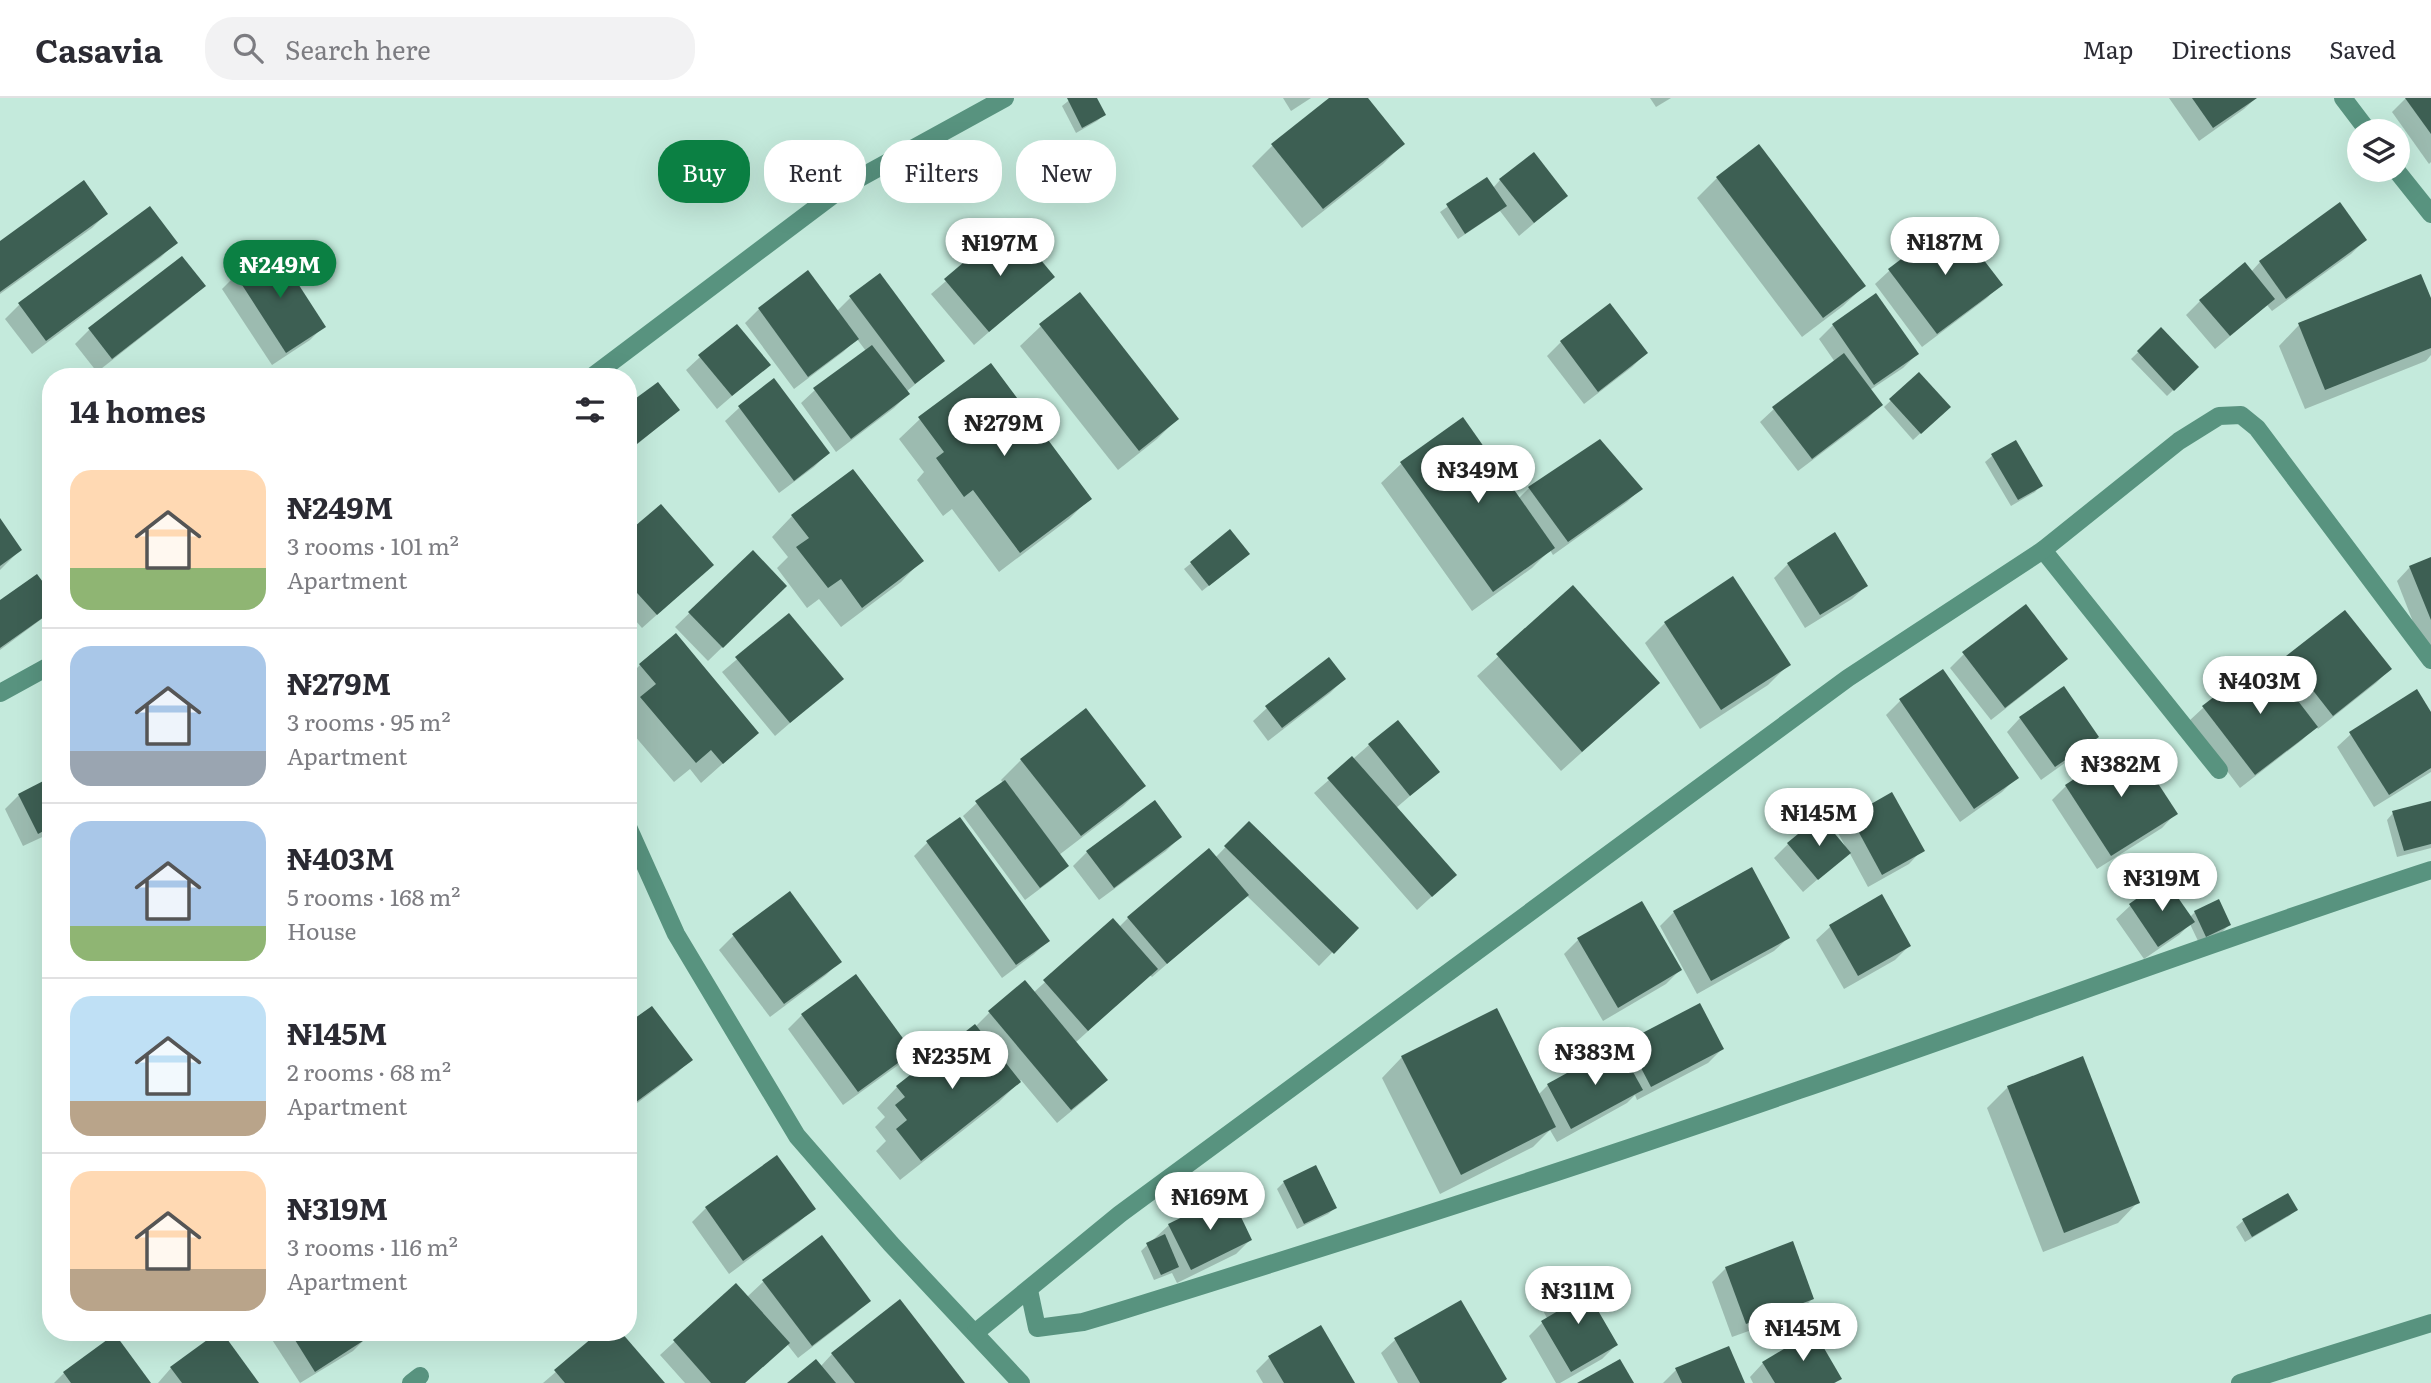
<!DOCTYPE html>
<html lang="en">
<head>
<meta charset="utf-8">
<style>
	body { margin:0; font-family:Literata,serif; background:#f2f2f3; color:#2b2b33; height:100vh; display:flex; flex-direction:column; font-size:26px; white-space:nowrap }
	* { box-sizing:border-box; margin:0 }
	p { font-size:23px; color:#7c7c81 }
	.icon { flex:none; width:38px; height:38px; fill:none; stroke:currentColor; stroke-width:2; stroke-linecap:round; stroke-linejoin:round }
	.map { position:relative; flex:1; overflow:hidden }
	.details { position:absolute; left:42px; top:270px; width:595px; height:973px; display:flex; flex-direction:column; background:#fff; border-radius:28px; box-shadow:0 7px 28px #0002 }
	.details>* { flex:none }
	.hud { position:absolute; left:658px; top:42px; width:665px; height:63px; display:flex; gap:14px }
	.fabs { position:absolute; left:2347px; top:21px; display:grid; gap:14px }
	.fabs a { display:grid; place-items:center; width:63px; height:63px; border-radius:50%; background:#fff; box-shadow:0 7px 28px #0002; font-size:35px }
	.price { position:absolute; translate:-50% -60px; padding:0 16px; border-radius:24px; background:#fff; color:#222; font-size:23px; line-height:46px; filter:drop-shadow(0 2px 4px #0008) }
	.price::after { content:''; position:absolute; left:50%; top:42px; width:21px; height:16px; margin-left:-10px; background:inherit; clip-path:polygon(0 0,100% 0,50% 100%) }
	.price.selected { background:#0b8043; color:#fff }
	ul { padding:0; list-style:none }
	li { display:flex; align-items:center; gap:21px; height:175px; padding:0 28px }
	li+li { border-top:2px solid #e1e1e2 }
	li span { display:grid; place-items:center; flex:none; width:196px; height:140px; border-radius:21px; color:#555 }
	li>.icon { margin-inline-start:auto }
	span .icon { width:84px; height:84px; fill:#fffc; stroke-width:1 }
	li b { font-size:30px }
	h2 { display:flex; justify-content:space-between; align-items:center; height:84px; padding:0 28px; font-size:30px }
	.pill { padding:0 24px; border-radius:28px; background:#fff; box-shadow:0 7px 28px #0002; font-size:24px; line-height:63px }
	.pill.selected { background:#0b8043; color:#fff }
	header { display:flex; align-items:center; gap:42px; box-sizing:border-box; height:98px; padding:0 35px; background:#fff; border-bottom:2px solid #e1e1e2 }
	header strong { font-size:33px }
	nav { display:flex; gap:38px; margin-inline-start:auto; font-size:24px }
	.search { width:490px; height:63px; background:#f2f2f3; display:flex; align-items:center; gap:18px; box-sizing:border-box; padding:0 24px; border-radius:28px; color:#7c7c81; font-size:26px }
	.map>svg:first-child { display:block }
</style>
</head>
<body>
<header>
<strong>Casavia</strong>
<div class="search"><svg class="icon" aria-label="search" viewBox="0 0 24 24"><circle cx="10" cy="10" r="6"/><path d="M15 15l6 6"/></svg>Search here</div>
<nav><a>Map</a><a>Directions</a><a>Saved</a></nav>
</header>
<div class="map">
<svg width="2431" height="1285" viewBox="0 0 2431 1285">
	<rect width="100%" height="100%" fill="#c4eadc"/>
	<g fill="#0003">
		<polygon points="1072,0 1095,0 1104,17 1097,23 1076,35 1062,8"/>
		<polygon points="1283,0 1311,0 1291,13"/>
		<polygon points="1332,0 1366,0 1403,46 1383,66 1302,130 1252,68 1272,48"/>
		<polygon points="1650,0 1671,0 1656,9"/>
		<polygon points="2169,0 2256,0 2244,11 2199,43"/>
		<polygon points="2406,0 2431,0 2431,64 2429,66 2392,14"/>
		<polygon points="1717,80 1864,188 1843,208 1802,239 1697,100"/>
		<polygon points="1487,81 1493,90 1500,82 1566,98 1519,138 1500,113 1458,141 1440,114"/>
		<polygon points="149,111 175,145 161,159 32,256 5,221 19,207"/>
		<polygon points="106,116 92,130 0,196 0,145"/>
		<polygon points="1953,125 2000,186 1987,200 1922,249 1875,186 1889,173"/>
		<polygon points="1010,128 1052,179 974,247 931,196"/>
		<polygon points="2365,142 2351,156 2272,213 2267,207 2215,251 2186,217 2200,203 2251,174 2260,164"/>
		<polygon points="182,160 203,187 190,201 97,274 75,246 89,232"/>
		<polygon points="808,175 837,213 850,200 943,263 906,294 908,296 894,310 836,354 801,305 815,292 866,253 857,241 843,254 794,291 745,225 759,211"/>
		<polygon points="236,177 324,228 310,242 272,267 222,191"/>
		<polygon points="1875,197 1917,256 1903,270 1870,292 1881,307 1867,321 1798,373 1760,324 1774,311 1835,264 1819,241 1833,227"/>
		<polygon points="2431,205 2431,257 2426,263 2305,311 2279,248 2299,227"/>
		<polygon points="1609,207 1646,255 1632,269 1584,306 1547,258 1561,244"/>
		<polygon points="1041,228 1177,321 1157,341 1118,372 1020,248"/>
		<polygon points="2161,232 2197,269 2167,298 2131,261"/>
		<polygon points="700,259 768,267 717,311 686,272"/>
		<polygon points="1919,276 1942,315 1913,342 1884,309"/>
		<polygon points="628,309 678,312 628,354"/>
		<polygon points="739,310 828,355 814,369 779,395 725,323"/>
		<polygon points="920,321 1090,400 1069,421 999,474 952,411 943,418 917,382 924,374 899,341"/>
		<polygon points="1600,343 1640,391 1627,404 1553,457 1550,452 1532,470 1472,513 1381,385 1402,365 1518,401 1529,390"/>
		<polygon points="2015,344 2041,387 2035,394 2011,408 1985,364 1992,358"/>
		<polygon points="792,418 921,463 901,484 841,529 819,501 807,510 777,470 788,459 772,439"/>
		<polygon points="0,423 20,452 0,472"/>
		<polygon points="1230,434 1241,462 1202,493 1184,471"/>
		<polygon points="628,436 698,480 642,530 628,514"/>
		<polygon points="753,454 771,502 708,563 675,529"/>
		<polygon points="2431,461 2431,567 2430,567 2397,483 2410,469"/>
		<polygon points="1788,466 1866,488 1852,501 1805,530 1774,480"/>
		<polygon points="1573,490 1637,605 1561,673 1477,578"/>
		<polygon points="51,498 51,514 0,552 0,504"/>
		<polygon points="789,517 841,581 775,638 722,574"/>
		<polygon points="1665,525 1788,567 1768,587 1700,631 1645,545"/>
		<polygon points="1964,556 2066,561 2052,574 1991,622 1950,570"/>
		<polygon points="2288,559 2390,571 2376,585 2318,631 2316,628 2302,642 2240,690 2189,623 2203,610 2274,574"/>
		<polygon points="640,567 757,635 701,685 690,671 674,684 628,630 628,613 635,606 628,597 628,579"/>
		<polygon points="1943,573 2016,680 2002,694 1960,724 1886,617 1900,603"/>
		<polygon points="1344,581 1330,595 1268,643 1253,623 1267,610"/>
		<polygon points="2431,617 2431,674 2374,709 2337,649 2351,636"/>
		<polygon points="2020,620 2097,638 2083,652 2041,682 2007,634"/>
		<polygon points="1369,647 1438,674 1396,710 1440,791 1417,812 1314,695"/>
		<polygon points="2131,647 2175,716 2162,730 2097,771 2052,702 2066,688"/>
		<polygon points="1021,662 1144,688 1123,708 1059,757 1067,768 1053,781 1025,802 963,718 977,705 1003,685 1001,682"/>
		<polygon points="51,681 51,735 23,748 5,711 19,697"/>
		<polygon points="2431,705 2431,750 2397,759 2387,722 2393,715"/>
		<polygon points="1851,719 1922,752 1909,766 1868,789 1849,754 1803,794 1774,760 1788,746 1844,749 1845,748 1837,733"/>
		<polygon points="1249,725 1356,830 1319,868 1246,797 1152,879 1150,877 1075,945 1106,982 1092,996 1057,1025 1021,982 999,1004 900,1082 876,1053 886,1043 875,1029 885,1019 877,1010 897,989 975,929 989,915 1033,895 1113,823 1119,829 1128,820 1215,760"/>
		<polygon points="1180,739 1166,753 1099,802 1073,768 1087,754"/>
		<polygon points="928,744 1048,843 1034,856 1002,880 914,758"/>
		<polygon points="789,796 839,864 826,877 770,919 719,852 733,838"/>
		<polygon points="2130,808 2190,819 2195,814 2229,827 2222,834 2199,845 2190,826 2179,837 2144,861 2116,821"/>
		<polygon points="1674,814 1788,840 1774,853 1697,896 1660,828"/>
		<polygon points="1830,829 1909,848 1895,862 1844,891 1816,842"/>
		<polygon points="1578,842 1680,872 1666,886 1603,923 1564,856"/>
		<polygon points="802,917 911,954 897,968 843,1007 788,931"/>
		<polygon points="628,927 690,962 677,975 628,1012"/>
		<polygon points="1629,944 1722,951 1708,965 1637,1002 1635,997 1627,1005 1557,1044 1550,1032 1533,1049 1440,1096 1382,980 1402,959 1538,997 1548,987 1620,953"/>
		<polygon points="2082,960 2138,1104 2118,1125 2043,1154 1987,1010 2008,989"/>
		<polygon points="777,1060 813,1111 799,1124 729,1176 692,1124 706,1110"/>
		<polygon points="1284,1084 1335,1110 1328,1116 1297,1131 1277,1091"/>
		<polygon points="2287,1097 2296,1112 2289,1118 2245,1144 2236,1129 2243,1123"/>
		<polygon points="1169,1127 1250,1142 1236,1156 1177,1185 1172,1175 1154,1182 1141,1153"/>
		<polygon points="1726,1170 1812,1201 1799,1215 1732,1239 1712,1184"/>
		<polygon points="763,1184 869,1202 855,1216 798,1260 787,1246 744,1285 685,1285 660,1257 736,1187 747,1199"/>
		<polygon points="1553,1193 1616,1247 1602,1261 1560,1285 1556,1285 1529,1238 1547,1220 1540,1207"/>
		<polygon points="1460,1204 1501,1285 1398,1285 1381,1255 1395,1242"/>
		<polygon points="267,1234 363,1234 367,1239 353,1253 300,1285"/>
		<polygon points="602,1234 619,1234 662,1285 543,1285"/>
		<polygon points="115,1238 149,1285 54,1285 64,1275"/>
		<polygon points="832,1256 963,1285 790,1285 820,1269"/>
		<polygon points="1270,1259 1353,1285 1263,1285 1256,1273"/>
		<polygon points="1763,1265 1839,1281 1835,1285 1753,1285 1750,1279"/>
		<polygon points="171,1270 257,1285 158,1285"/>
		<polygon points="1676,1272 1743,1285 1663,1285"/>
	</g>
	<g fill="#3d5f53">
		<polygon points="1067,0 1097,0 1106,17 1082,30"/>
		<polygon points="1329,0 1368,0 1405,46 1323,111 1271,46"/>
		<polygon points="2192,0 2257,0 2213,30"/>
		<polygon points="2405,0 2431,0 2431,36"/>
		<polygon points="1759,46 1866,188 1823,220 1716,79"/>
		<polygon points="1534,54 1568,98 1534,125 1499,81"/>
		<polygon points="1487,79 1507,108 1465,136 1446,106"/>
		<polygon points="84,82 108,116 0,194 0,143"/>
		<polygon points="2340,104 2367,142 2286,201 2259,163"/>
		<polygon points="150,108 178,145 46,243 18,205"/>
		<polygon points="1953,122 2003,187 1937,236 1888,171"/>
		<polygon points="1010,125 1055,179 989,234 944,181"/>
		<polygon points="275,150 326,229 286,255 235,176"/>
		<polygon points="182,158 206,188 112,261 88,230"/>
		<polygon points="2245,164 2275,201 2230,238 2199,202"/>
		<polygon points="808,172 859,241 808,279 758,210"/>
		<polygon points="880,175 945,263 915,286 849,198"/>
		<polygon points="2421,176 2431,200 2431,250 2325,292 2298,225"/>
		<polygon points="1080,194 1179,321 1139,353 1039,226"/>
		<polygon points="1876,195 1919,256 1874,287 1832,226"/>
		<polygon points="1610,205 1648,255 1598,294 1560,243"/>
		<polygon points="737,226 771,267 732,298 698,257"/>
		<polygon points="2161,229 2199,269 2174,293 2137,253"/>
		<polygon points="872,247 910,296 851,341 813,290"/>
		<polygon points="1844,255 1883,307 1812,361 1772,309"/>
		<polygon points="991,265 1092,401 1020,455 973,392 964,399 936,360 944,354 918,319"/>
		<polygon points="1919,274 1951,309 1921,336 1889,301"/>
		<polygon points="774,280 830,355 794,383 738,308"/>
		<polygon points="658,284 680,312 633,349 628,343 628,306"/>
		<polygon points="1463,319 1555,450 1493,494 1400,364"/>
		<polygon points="1600,341 1643,391 1568,444 1528,389"/>
		<polygon points="2016,342 2043,388 2018,402 1991,356"/>
		<polygon points="853,371 924,463 862,510 841,481 828,490 796,449 809,440 791,417"/>
		<polygon points="661,406 714,467 657,517 628,485 628,434"/>
		<polygon points="0,420 22,452 0,468"/>
		<polygon points="1230,431 1250,456 1209,488 1190,464"/>
		<polygon points="1835,434 1868,488 1820,517 1787,465"/>
		<polygon points="753,452 787,488 723,550 688,514"/>
		<polygon points="2431,459 2431,522 2409,468"/>
		<polygon points="37,476 51,495 51,514 0,550 0,502"/>
		<polygon points="1733,478 1791,567 1721,612 1664,524"/>
		<polygon points="1573,487 1660,585 1582,654 1496,556"/>
		<polygon points="2026,506 2068,561 2005,610 1962,554"/>
		<polygon points="2345,512 2392,571 2333,618 2286,558"/>
		<polygon points="789,515 844,581 790,625 735,559"/>
		<polygon points="676,535 759,635 723,666 711,652 696,665 640,599 656,586 639,566"/>
		<polygon points="1329,559 1346,581 1282,630 1265,608"/>
		<polygon points="2265,560 2318,629 2255,677 2202,608"/>
		<polygon points="1943,571 2019,680 1974,711 1899,601"/>
		<polygon points="2064,588 2099,639 2055,669 2019,619"/>
		<polygon points="2417,591 2431,614 2431,670 2389,697 2349,634"/>
		<polygon points="1086,610 1146,688 1081,738 1020,661"/>
		<polygon points="1398,622 1440,674 1410,698 1368,646"/>
		<polygon points="2131,644 2178,716 2111,758 2065,687"/>
		<polygon points="1352,658 1457,777 1432,799 1327,680"/>
		<polygon points="51,679 51,729 38,736 18,696"/>
		<polygon points="1005,682 1069,768 1040,790 975,703"/>
		<polygon points="1892,694 1925,753 1882,777 1850,718"/>
		<polygon points="1155,702 1182,739 1114,790 1086,753"/>
		<polygon points="2431,703 2431,746 2404,753 2392,713"/>
		<polygon points="1820,718 1851,755 1818,782 1787,745"/>
		<polygon points="960,719 1050,843 1016,867 926,743"/>
		<polygon points="1249,723 1359,830 1334,856 1224,748"/>
		<polygon points="1209,750 1249,797 1167,866 1127,819"/>
		<polygon points="1752,769 1790,840 1711,883 1673,813"/>
		<polygon points="2165,781 2195,824 2158,849 2129,806"/>
		<polygon points="790,793 842,864 784,906 732,836"/>
		<polygon points="1882,796 1911,848 1858,878 1829,827"/>
		<polygon points="2219,801 2231,827 2206,839 2194,813"/>
		<polygon points="1642,803 1682,872 1618,910 1577,840"/>
		<polygon points="1113,820 1158,871 1088,933 1043,882"/>
		<polygon points="856,876 913,954 858,994 801,916"/>
		<polygon points="1025,882 1108,982 1071,1012 988,913"/>
		<polygon points="1700,905 1724,951 1651,989 1627,943"/>
		<polygon points="652,908 693,962 628,1010 628,925"/>
		<polygon points="1497,910 1556,1029 1461,1077 1401,958"/>
		<polygon points="975,926 1021,984 921,1063 896,1031 907,1022 895,1007 905,999 896,988"/>
		<polygon points="1618,947 1643,992 1571,1031 1547,986"/>
		<polygon points="2083,958 2140,1105 2064,1135 2007,988"/>
		<polygon points="777,1057 816,1111 743,1163 705,1109"/>
		<polygon points="1316,1067 1337,1110 1304,1126 1283,1083"/>
		<polygon points="2288,1095 2298,1112 2252,1139 2242,1121"/>
		<polygon points="1230,1096 1252,1142 1191,1172 1168,1126"/>
		<polygon points="1165,1136 1179,1169 1161,1177 1146,1145"/>
		<polygon points="822,1137 871,1203 812,1248 762,1182"/>
		<polygon points="1793,1143 1814,1201 1746,1226 1725,1169"/>
		<polygon points="1578,1178 1618,1247 1571,1274 1541,1223 1563,1210 1552,1192"/>
		<polygon points="736,1185 790,1245 745,1285 711,1285 673,1242"/>
		<polygon points="900,1201 965,1285 855,1285 831,1255"/>
		<polygon points="1461,1202 1507,1281 1501,1285 1420,1285 1394,1240"/>
		<polygon points="1321,1227 1355,1285 1284,1285 1268,1258"/>
		<polygon points="1814,1233 1842,1281 1834,1285 1775,1285 1762,1264"/>
		<polygon points="218,1234 222,1234 259,1285 182,1285 170,1269"/>
		<polygon points="290,1234 365,1234 369,1239 315,1274"/>
		<polygon points="599,1234 621,1234 665,1285 565,1285 554,1272"/>
		<polygon points="115,1236 151,1285 71,1285 63,1274"/>
		<polygon points="1729,1248 1745,1285 1682,1285 1675,1270"/>
		<polygon points="816,1261 836,1285 787,1285"/>
		<polygon points="1620,1261 1634,1285 1577,1285"/>
	</g>
	<g fill="none" stroke-linecap="round" stroke-linejoin="round">
		<g stroke="#58937f" stroke-width="18">
			<polyline points="2343,0 2368,33"/>
			<polyline points="2396,72 2431,116"/>
			<polyline points="593,278 845,88 1005,0"/>
			<polyline points="2043,452 2219,672"/>
			<polyline points="0,595 51,567"/>
			<polyline points="628,729 676,836 797,1038 891,1146 1021,1285"/>
			<path d="M1029 1192 1037 1230 1083 1224 1117 1214C1345 1143 1573 1071 1799 992 2010 920 2219 841 2431 772"/>
			<polyline points="976,1234 1120,1116 1848,580 2043,452 2179,343 2219,318 2241,317 2257,330 2431,562"/>
			<polyline points="411,1285 420,1278"/>
			<polyline points="2240,1285 2431,1225"/>
		</g>
	</g>
</svg>
<div class="fabs">
<a><svg class="icon" aria-label="layers" viewBox="0 0 24 24"><path d="M12 4l9 5-9 5-9-5zM3 14l9 5 9-5"/></svg></a>
</div>
<b class="price" style="left:1945px;top:179px">₦187M</b>
<b class="price" style="left:1000px;top:180px">₦197M</b>
<b class="price selected" style="left:280px;top:202px">₦249M</b>
<b class="price" style="left:1004px;top:360px">₦279M</b>
<b class="price" style="left:1478px;top:407px">₦349M</b>
<b class="price" style="left:2260px;top:618px">₦403M</b>
<b class="price" style="left:2121px;top:701px">₦382M</b>
<b class="price" style="left:1819px;top:750px">₦145M</b>
<b class="price" style="left:2162px;top:815px">₦319M</b>
<b class="price" style="left:1595px;top:989px">₦383M</b>
<b class="price" style="left:952px;top:993px">₦235M</b>
<b class="price" style="left:1210px;top:1134px">₦169M</b>
<b class="price" style="left:1578px;top:1228px">₦311M</b>
<b class="price" style="left:1803px;top:1265px">₦145M</b>
<div class="hud">
<a class="pill selected">Buy</a>
<a class="pill">Rent</a>
<a class="pill">Filters</a>
<a class="pill">New</a>
</div>
<section class="details">
<h2>14 homes<svg class="icon" aria-label="filters" viewBox="0 0 24 24"><path d="M4 7h16M4 17h16"/><circle cx="9" cy="7" r="2"/><circle cx="15" cy="17" r="2"/></svg></h2>
<ul>
<li><span style="background:linear-gradient(#ffd9b3 70%,#8fb573 0)"><svg class="icon" aria-label="home" viewBox="0 0 24 24"><path d="M3 11l9-7 9 7M6 9v11h12V9"/></svg></span><div><b>₦249M</b><p>3 rooms · 101 m²</p><p>Apartment</p></div></li>
<li><span style="background:linear-gradient(#a9c7e8 75%,#9aa5b1 0)"><svg class="icon" aria-label="home" viewBox="0 0 24 24"><path d="M3 11l9-7 9 7M6 9v11h12V9"/></svg></span><div><b>₦279M</b><p>3 rooms · 95 m²</p><p>Apartment</p></div></li>
<li><span style="background:linear-gradient(#a9c7e8 75%,#8fb573 0)"><svg class="icon" aria-label="home" viewBox="0 0 24 24"><path d="M3 11l9-7 9 7M6 9v11h12V9"/></svg></span><div><b>₦403M</b><p>5 rooms · 168 m²</p><p>House</p></div></li>
<li><span style="background:linear-gradient(#bfe0f5 75%,#b9a48a 0)"><svg class="icon" aria-label="home" viewBox="0 0 24 24"><path d="M3 11l9-7 9 7M6 9v11h12V9"/></svg></span><div><b>₦145M</b><p>2 rooms · 68 m²</p><p>Apartment</p></div></li>
<li><span style="background:linear-gradient(#ffd9b3 70%,#b9a48a 0)"><svg class="icon" aria-label="home" viewBox="0 0 24 24"><path d="M3 11l9-7 9 7M6 9v11h12V9"/></svg></span><div><b>₦319M</b><p>3 rooms · 116 m²</p><p>Apartment</p></div></li>
</ul>
</section>
</div>
</body>
</html>
